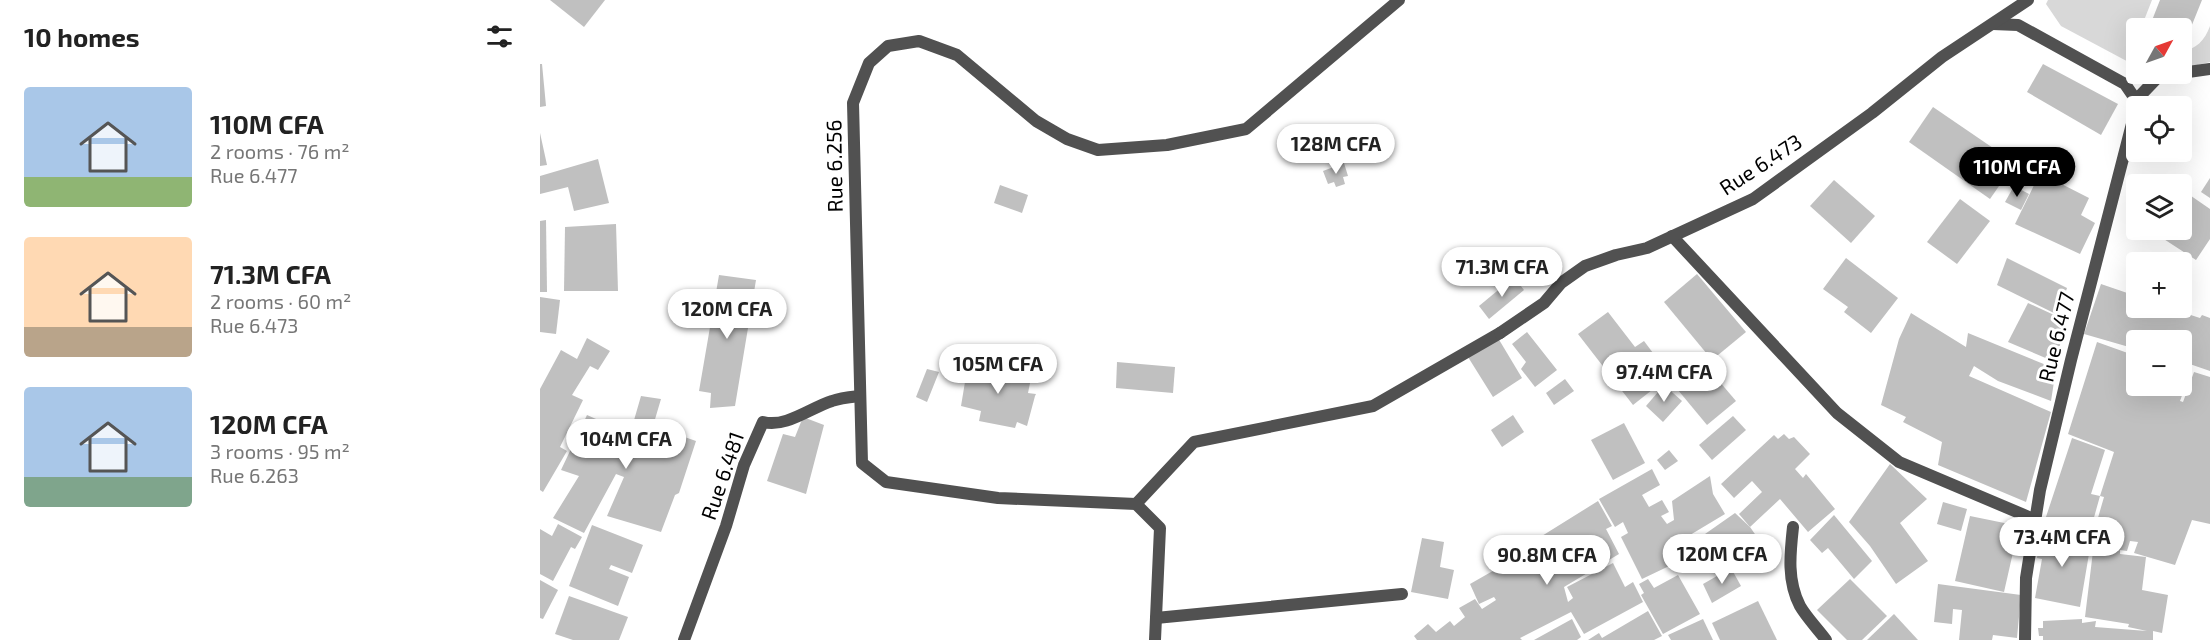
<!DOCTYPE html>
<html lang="en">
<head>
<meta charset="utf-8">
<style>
	body { margin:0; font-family:"Exo 2",sans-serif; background:#f6f6f6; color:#222; height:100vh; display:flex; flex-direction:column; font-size:22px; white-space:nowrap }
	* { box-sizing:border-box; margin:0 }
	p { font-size:20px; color:#767676 }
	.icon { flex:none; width:33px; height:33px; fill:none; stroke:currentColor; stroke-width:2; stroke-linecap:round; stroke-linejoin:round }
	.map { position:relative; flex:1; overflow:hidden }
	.details { display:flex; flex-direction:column; background:#fff; width:540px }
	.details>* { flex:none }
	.needle { width:39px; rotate:50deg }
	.buttons { position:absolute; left:1586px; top:18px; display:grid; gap:12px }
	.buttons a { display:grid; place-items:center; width:66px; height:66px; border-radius:6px; background:#fff; box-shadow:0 6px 24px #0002; font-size:30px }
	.price { position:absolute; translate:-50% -51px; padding:0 14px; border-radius:21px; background:#fff; color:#222; font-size:20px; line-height:39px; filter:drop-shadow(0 2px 3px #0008) }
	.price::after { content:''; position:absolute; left:50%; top:36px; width:18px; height:14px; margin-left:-9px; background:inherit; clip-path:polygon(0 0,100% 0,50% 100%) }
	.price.selected { background:#000; color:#fff }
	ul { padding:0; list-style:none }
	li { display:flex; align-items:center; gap:18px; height:150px; padding:0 24px }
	li span { display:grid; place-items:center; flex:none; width:168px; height:120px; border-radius:6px; color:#555 }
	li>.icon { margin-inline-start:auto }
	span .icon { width:72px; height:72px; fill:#fffc; stroke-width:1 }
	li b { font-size:26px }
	h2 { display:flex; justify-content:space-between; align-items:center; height:72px; padding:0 24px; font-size:26px }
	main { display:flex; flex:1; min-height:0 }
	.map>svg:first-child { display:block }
</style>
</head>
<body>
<main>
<section class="details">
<h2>10 homes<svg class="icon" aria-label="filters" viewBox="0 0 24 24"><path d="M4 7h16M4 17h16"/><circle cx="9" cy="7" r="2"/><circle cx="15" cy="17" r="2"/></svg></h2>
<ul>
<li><span style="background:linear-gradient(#a9c7e8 75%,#8fb573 0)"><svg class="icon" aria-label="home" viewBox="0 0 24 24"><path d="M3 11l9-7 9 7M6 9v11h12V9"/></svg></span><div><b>110M CFA</b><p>2 rooms · 76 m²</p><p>Rue 6.477</p></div></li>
<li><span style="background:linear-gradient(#ffd9b3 75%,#b9a48a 0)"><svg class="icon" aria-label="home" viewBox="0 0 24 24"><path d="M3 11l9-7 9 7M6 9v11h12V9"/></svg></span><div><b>71.3M CFA</b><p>2 rooms · 60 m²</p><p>Rue 6.473</p></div></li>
<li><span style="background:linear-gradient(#a9c7e8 75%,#7fa58c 0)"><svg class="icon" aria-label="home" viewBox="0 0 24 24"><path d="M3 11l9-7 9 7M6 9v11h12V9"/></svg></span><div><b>120M CFA</b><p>3 rooms · 95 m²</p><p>Rue 6.263</p></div></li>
</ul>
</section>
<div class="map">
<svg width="1670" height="640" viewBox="0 0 1670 640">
	<rect width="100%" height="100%" fill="#fff"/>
	<g fill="#d8d8d8">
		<polygon points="1508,0 1612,0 1601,28 1596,28 1596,66 1521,26 1506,4"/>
		<path d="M1670 26V62L1641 69V51C1656 50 1665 40 1670 26Z"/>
	</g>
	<g fill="#c0c0c0">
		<polygon points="10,0 65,0 44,27"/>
		<polygon points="1620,0 1662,0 1641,52 1641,28 1609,28"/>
		<polygon points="0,64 2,64 6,106 0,107"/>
		<polygon points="1503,64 1578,104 1561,135 1487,92"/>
		<polygon points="1393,107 1475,163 1450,199 1369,142"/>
		<polygon points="843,126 850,137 831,150 823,138"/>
		<polygon points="0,133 7,165 0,166"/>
		<polygon points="58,159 69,203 34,211 28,187 0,194 0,176"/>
		<polygon points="804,163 808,176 803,177 805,184 796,187 794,182 788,184 783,171"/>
		<polygon points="1500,173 1549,198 1541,215 1555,223 1540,254 1475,224"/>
		<polygon points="1670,178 1670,198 1661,192"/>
		<polygon points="1294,180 1335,216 1311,243 1270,206"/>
		<polygon points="460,185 488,195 482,213 454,203"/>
		<polygon points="1474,186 1489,194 1481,210 1465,202"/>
		<polygon points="1641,189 1670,209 1670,239 1656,260 1610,230 1641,230"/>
		<polygon points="1420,199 1450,221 1417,264 1387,242"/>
		<polygon points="6,220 7,292 0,292 0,221"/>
		<polygon points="76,224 78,291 24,291 25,227"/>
		<polygon points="1306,258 1358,298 1331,333 1304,312 1308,307 1283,289"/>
		<polygon points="1467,258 1527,288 1518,315 1457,285"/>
		<polygon points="1157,274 1206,332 1172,360 1124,302"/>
		<polygon points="179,275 216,280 195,406 170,408 171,393 159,391"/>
		<polygon points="974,277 984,290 949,319 939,306"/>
		<polygon points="1561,284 1596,296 1596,308 1629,308 1660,318 1662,315 1670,318 1670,371 1641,361 1643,350 1641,349 1641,340 1596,340 1596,349 1544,334"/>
		<polygon points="0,297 20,300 16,334 0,332"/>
		<polygon points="1488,303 1527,321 1515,362 1468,342"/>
		<polygon points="1068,312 1095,347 1104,341 1116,357 1107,364 1112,390 1093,405 1038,334"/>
		<polygon points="1371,313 1426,347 1428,333 1516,369 1511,401 1458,381 1434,366 1429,376 1511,412 1486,502 1398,465 1402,442 1363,422 1366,417 1341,405 1359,339"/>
		<polygon points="987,332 1017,370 995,387 981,369 986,362 972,344"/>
		<polygon points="47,338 70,351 58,370 50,366 32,395 43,400 20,447 27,451 3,492 0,490 0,389 21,350 37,359"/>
		<polygon points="958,338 982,378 953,397 928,357"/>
		<polygon points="1557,342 1596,356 1596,386 1641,386 1641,373 1649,376 1640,401 1643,402 1654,372 1670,377 1670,524 1652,520 1635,565 1594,553 1598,542 1590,541 1587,551 1580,550 1580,554 1606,557 1602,590 1628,595 1622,633 1613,631 1613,640 1503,640 1503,636 1499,636 1498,628 1503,628 1503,621 1542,619 1542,623 1556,621 1555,627 1607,631 1588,627 1589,624 1545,617 1554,543 1551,542 1564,497 1560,496 1574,452 1528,434"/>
		<polygon points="1156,354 1196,401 1167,425 1128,378"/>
		<polygon points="449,362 470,364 469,372 491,378 488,393 496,394 495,396 487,426 477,422 475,428 439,421 441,411 421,406 428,364 448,369"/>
		<polygon points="577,362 635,367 633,393 576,388"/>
		<polygon points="387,369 399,372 387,402 376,397"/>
		<polygon points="1025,379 1034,391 1014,405 1006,393"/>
		<polygon points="1124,385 1142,401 1123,422 1106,406"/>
		<polygon points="101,396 121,399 113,426 156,441 139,493 135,495 121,532 67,516 84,477 76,474 44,533 13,518 39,476 21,470 47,415 90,434"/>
		<polygon points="973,415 984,432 962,447 951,430"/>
		<polygon points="1193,416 1206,430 1172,460 1159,445"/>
		<polygon points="263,417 284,425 266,494 227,481 243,434 255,437"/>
		<polygon points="1084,423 1105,463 1073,480 1051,440"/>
		<polygon points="1244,434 1249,439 1254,437 1270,454 1255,469 1263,478 1266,474 1295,509 1268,532 1240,499 1210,527 1199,514 1222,492 1212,481 1194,498 1181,484 1234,435 1238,439"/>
		<polygon points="1532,438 1565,450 1551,494 1560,496 1548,539 1503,526"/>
		<polygon points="1129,450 1138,461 1125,470 1117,460"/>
		<polygon points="1350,464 1387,499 1360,523 1388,561 1356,584 1330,546 1309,522"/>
		<polygon points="1112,469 1120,485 1102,495 1109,507 1122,500 1129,512 1121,516 1127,524 1134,520 1132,501 1170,476 1173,494 1185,514 1145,538 1141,542 1148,557 1102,579 1081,537 1088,533 1083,522 1075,527 1059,499"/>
		<polygon points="1058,501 1072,526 1066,529 1079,554 1024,587 1028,602 1033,598 1027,587 1073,563 1085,587 1093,582 1103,602 1044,634 1031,612 980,638 982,640 877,640 874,636 888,624 896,632 910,621 914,626 925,617 919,608 935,599 942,609 956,600 954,597 939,604 930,584 1000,544 997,539"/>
		<polygon points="1403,502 1427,509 1421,531 1397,524"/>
		<polygon points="1195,513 1210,527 1217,537 1182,562 1179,557 1167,564 1155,541"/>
		<polygon points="1294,515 1332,561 1314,579 1288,548 1282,553 1270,540"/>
		<polygon points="1430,516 1479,526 1464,592 1415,581"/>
		<polygon points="18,524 42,537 35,549 31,547 13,581 0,574 0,529 12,536"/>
		<polygon points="52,525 103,545 92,573 71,565 69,569 89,577 78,606 29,586"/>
		<polygon points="1498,529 1551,542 1540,607 1495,598 1502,559 1497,558 1498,550 1494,550"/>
		<polygon points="882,538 904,542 900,567 914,570 908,599 871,592"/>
		<polygon points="1191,568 1201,586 1172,603 1163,584"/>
		<polygon points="1138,575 1160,614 1123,634 1101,595 1104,593 1099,584 1108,579 1114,588"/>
		<polygon points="1310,579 1347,616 1322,640 1307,640 1277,610"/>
		<polygon points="0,580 18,590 3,619 0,618"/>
		<polygon points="1398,584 1481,595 1477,638 1453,635 1452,640 1419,640 1422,610 1413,609 1412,624 1394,622"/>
		<polygon points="29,596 88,617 79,640 33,640 15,634"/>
		<polygon points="1218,601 1237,640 1180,640 1172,623"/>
		<polygon points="1108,611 1122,636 1114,640 1048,640 1059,633 1062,638"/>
		<polygon points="1354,614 1378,640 1327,640"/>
		<polygon points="1032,619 1041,637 1037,640 994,640"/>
		<polygon points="1163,619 1173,640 1131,640 1128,635"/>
	</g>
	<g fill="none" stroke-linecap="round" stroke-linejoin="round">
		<g stroke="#515151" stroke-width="12">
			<polyline points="596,504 654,442 833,406 960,333"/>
			<polyline points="616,618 862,594"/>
		</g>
		<g stroke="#515151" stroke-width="12">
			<polyline points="1453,24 1478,25 1585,84 1596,100"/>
			<polyline points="1641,73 1670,69"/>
			<polyline points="1132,236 1297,413 1359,462 1496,520"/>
			<polyline points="960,333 1004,303 1021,283 1045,266 1076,255 1107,248 1213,199 1332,113 1402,57 1488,0"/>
			<path d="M1253 527C1250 554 1247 581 1260 606 1267 618 1278 629 1286 640"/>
			<path d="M144 640 186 526 204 465 223 422C246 428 270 408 292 401 300 398 311 397 320 396"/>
			<polyline points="615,640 620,528 596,504 458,498 346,482 322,463 313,103 329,63 348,46 379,41 417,55 496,121 527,139 558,150 627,145 706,129 859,0"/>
			<polyline points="1485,640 1486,578 1500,490 1531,360 1594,116 1596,100 1618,77 1640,74"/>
		</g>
	</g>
	<g text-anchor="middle" stroke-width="6" stroke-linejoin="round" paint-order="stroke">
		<g font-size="21" fill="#000" stroke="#fff">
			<text transform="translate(1221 165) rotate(-33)" y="7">Rue 6.473</text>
			<text transform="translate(295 166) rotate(-91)" y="7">Rue 6.256</text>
			<text transform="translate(1517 337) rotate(-76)" y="7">Rue 6.477</text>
			<text transform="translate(183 476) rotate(-71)" y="7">Rue 6.481</text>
		</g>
	</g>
</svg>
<div class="buttons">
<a><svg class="needle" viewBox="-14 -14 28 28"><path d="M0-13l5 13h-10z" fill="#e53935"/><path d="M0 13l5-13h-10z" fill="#767676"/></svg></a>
<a><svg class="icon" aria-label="locate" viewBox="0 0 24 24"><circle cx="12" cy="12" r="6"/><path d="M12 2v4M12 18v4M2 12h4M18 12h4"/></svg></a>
<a><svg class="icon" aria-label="layers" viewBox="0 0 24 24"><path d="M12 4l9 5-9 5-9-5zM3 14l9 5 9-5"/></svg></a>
<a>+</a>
<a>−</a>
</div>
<b class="price" style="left:796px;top:175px">128M CFA</b>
<b class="price selected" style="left:1477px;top:198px">110M CFA</b>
<b class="price" style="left:962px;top:298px">71.3M CFA</b>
<b class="price" style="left:187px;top:340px">120M CFA</b>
<b class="price" style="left:458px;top:395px">105M CFA</b>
<b class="price" style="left:1124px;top:403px">97.4M CFA</b>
<b class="price" style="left:86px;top:470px">104M CFA</b>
<b class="price" style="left:1522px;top:568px">73.4M CFA</b>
<b class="price" style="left:1182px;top:585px">120M CFA</b>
<b class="price" style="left:1007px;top:586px">90.8M CFA</b>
</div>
</main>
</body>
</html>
